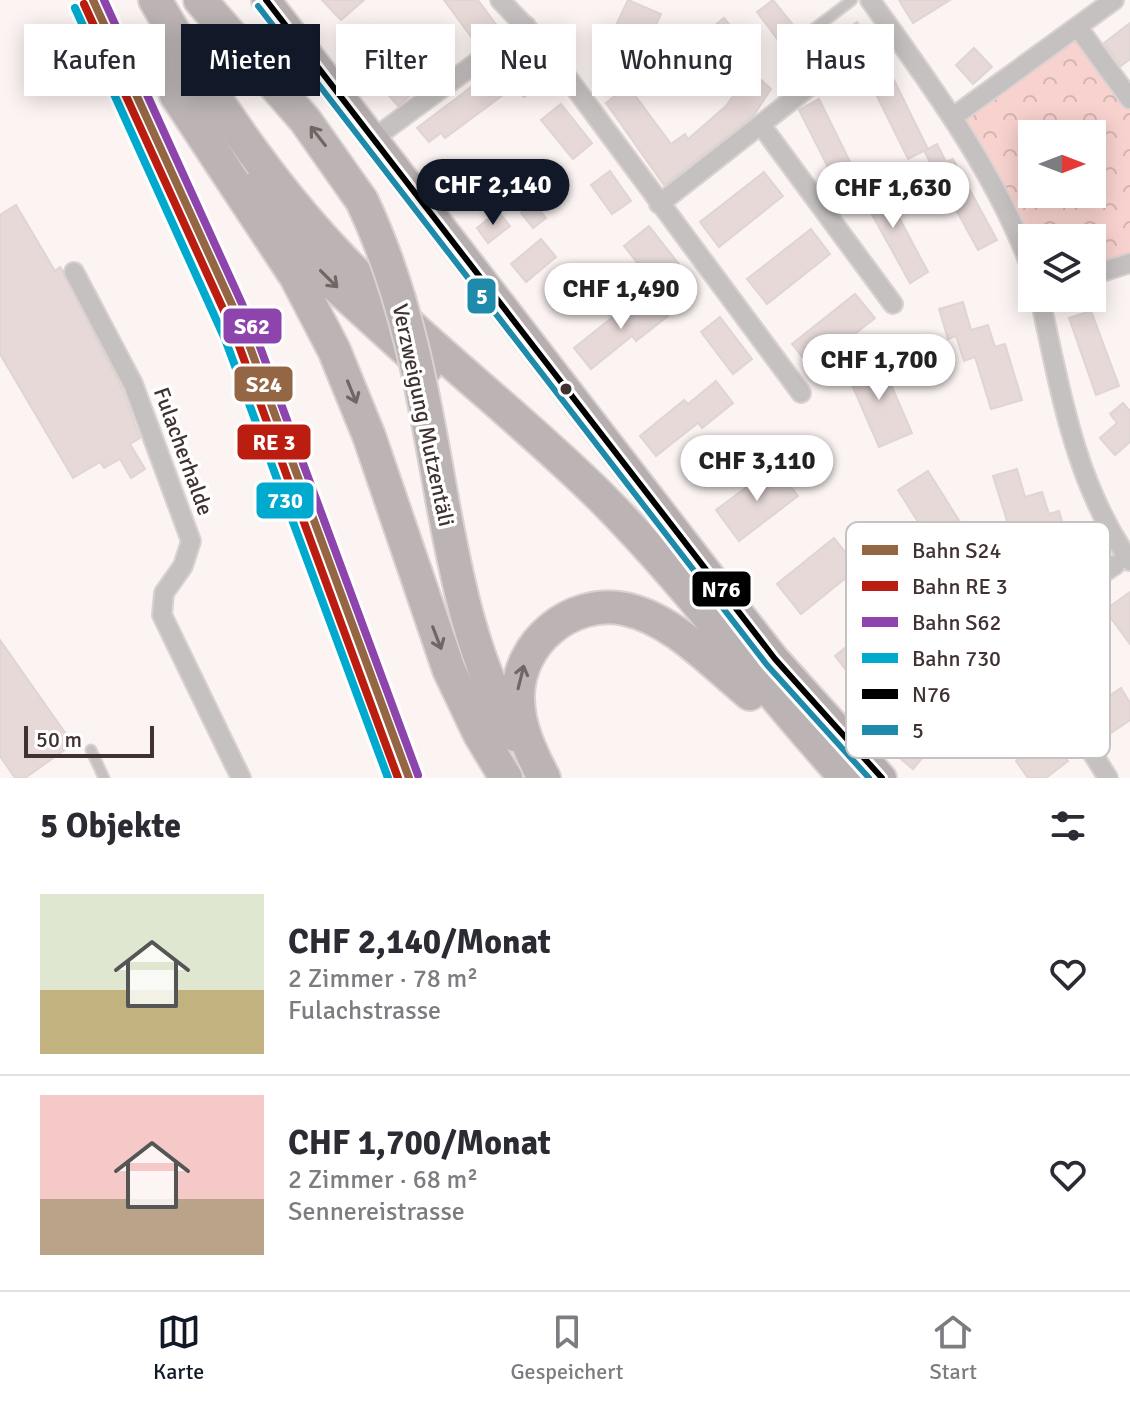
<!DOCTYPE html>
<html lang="de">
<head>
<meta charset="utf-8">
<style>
	body { margin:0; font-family:Signika,sans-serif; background:#f7f7f7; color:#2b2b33; height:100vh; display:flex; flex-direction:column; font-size:30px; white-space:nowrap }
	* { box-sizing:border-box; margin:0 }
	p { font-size:26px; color:#7c7c81 }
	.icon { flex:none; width:44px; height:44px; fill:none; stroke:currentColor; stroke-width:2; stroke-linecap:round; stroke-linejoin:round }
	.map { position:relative; height:778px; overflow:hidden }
	.drawer { display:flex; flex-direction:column; background:#fff; flex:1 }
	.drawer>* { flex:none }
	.hud { position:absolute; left:24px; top:24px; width:1082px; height:72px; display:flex; gap:16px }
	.needle { width:52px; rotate:90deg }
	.controls { position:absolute; left:1018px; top:120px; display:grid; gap:16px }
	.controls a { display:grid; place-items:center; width:88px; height:88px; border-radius:0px; background:#fff; box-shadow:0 4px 20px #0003; font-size:40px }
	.scale { position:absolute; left:24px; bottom:20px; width:130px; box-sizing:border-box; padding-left:8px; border:4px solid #403231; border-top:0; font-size:22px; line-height:28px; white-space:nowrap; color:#403231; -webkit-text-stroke:6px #fff; paint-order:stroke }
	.price { position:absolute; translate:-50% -68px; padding:0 18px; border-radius:28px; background:#fff; color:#222; font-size:26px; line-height:52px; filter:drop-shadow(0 2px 4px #0008) }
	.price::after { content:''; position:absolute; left:50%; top:48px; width:24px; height:18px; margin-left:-12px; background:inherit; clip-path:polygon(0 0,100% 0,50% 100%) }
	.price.active { background:#111827; color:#fff }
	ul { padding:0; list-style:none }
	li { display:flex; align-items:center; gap:24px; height:200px; padding:0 40px }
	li+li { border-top:2px solid #e1e1e2 }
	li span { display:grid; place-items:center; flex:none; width:224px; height:160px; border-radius:0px; color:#555 }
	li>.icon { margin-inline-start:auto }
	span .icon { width:96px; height:96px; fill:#fffc; stroke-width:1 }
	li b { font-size:34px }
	h2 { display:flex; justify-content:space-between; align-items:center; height:96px; padding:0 40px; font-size:34px }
	.pill { padding:0 28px; border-radius:0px; background:#fff; box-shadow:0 4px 20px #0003; font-size:28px; line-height:72px }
	.pill.active { background:#111827; color:#fff }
	.menu { display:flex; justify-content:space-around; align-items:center; height:112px; border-top:2px solid #e1e1e2; background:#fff; font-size:22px; color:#7c7c81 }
	.menu a { display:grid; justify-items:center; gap:4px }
	.menu .active { color:#111827 }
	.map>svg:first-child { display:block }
</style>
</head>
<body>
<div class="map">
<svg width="1130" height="778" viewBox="0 0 1130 778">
	<defs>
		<pattern id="park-crowns" width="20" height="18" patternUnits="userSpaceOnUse" patternTransform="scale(2)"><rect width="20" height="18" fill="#f8d2ce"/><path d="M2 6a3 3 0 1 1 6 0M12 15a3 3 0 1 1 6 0" fill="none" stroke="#d6b5b1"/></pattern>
	</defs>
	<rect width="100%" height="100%" fill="#fcf4f2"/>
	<path fill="url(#park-crowns)" fill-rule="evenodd" d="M1079 29 1130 99V263L1092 275V238H1032V271L953 117ZM1032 134H1092V194H1032Z"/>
	<g fill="#e6d9d8" stroke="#dfd5d3" stroke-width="2">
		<polygon points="322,0 364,0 341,20"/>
		<polygon points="444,0 478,0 500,30 478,46"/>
		<polygon points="628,0 661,14 650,38 617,23"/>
		<polygon points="773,0 827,67 821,72 813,70 804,75 757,12"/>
		<polygon points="899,0 950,0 913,23"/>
		<polygon points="724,18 741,39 709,65 692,44"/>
		<polygon points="857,22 871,41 855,52 841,32"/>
		<polygon points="1130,23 1130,59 1121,66 1104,43"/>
		<polygon points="374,25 421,86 398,106 380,85 386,79 355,41"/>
		<polygon points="974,48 992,67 973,84 956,65"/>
		<polygon points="523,54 544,81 524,97 515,86 445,138 441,133 429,142 417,128 486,76 490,81"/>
		<polygon points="887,66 928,149 908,159 867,76"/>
		<polygon points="751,71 771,89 754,115 664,185 606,103 628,86 671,144 685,134 688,139 726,106"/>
		<polygon points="819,99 860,182 840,191 799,110"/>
		<polygon points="561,104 592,143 573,159 541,120"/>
		<polygon points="937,144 946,162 953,159 997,240 978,250 924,151"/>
		<polygon points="470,164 487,188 461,206 445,182"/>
		<polygon points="610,171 631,201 612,214 591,185"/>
		<polygon points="764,172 783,196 719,247 700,222"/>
		<polygon points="869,177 878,195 885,191 928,272 910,283 855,184"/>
		<polygon points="534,203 546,218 533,228 521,213"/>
		<polygon points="16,205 55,271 60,267 62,270 122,389 140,438 130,444 145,469 131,478 120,459 104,468 100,462 73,478 0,354 0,215"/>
		<polygon points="498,211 510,226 488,243 477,228"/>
		<polygon points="649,226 686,273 661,293 624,246"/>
		<polygon points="811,229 830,254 767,304 747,279"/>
		<polygon points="541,239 556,257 526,282 511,264"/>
		<polygon points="651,294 668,316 636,341 632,336 591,369 574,348 619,312 622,317"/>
		<polygon points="855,294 875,318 811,368 792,344"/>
		<polygon points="963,302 971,330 988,325 995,347 1005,344 1022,400 991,409 975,357 964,361 956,336 948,339 939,309"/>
		<polygon points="1091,311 1119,386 1096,395 1069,318"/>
		<polygon points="720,317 752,359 733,374 701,332"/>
		<polygon points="879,357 912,433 879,447 846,371"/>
		<polygon points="716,381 733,403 702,428 698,423 656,456 640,436 684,400 688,404"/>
		<polygon points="1123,403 1130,411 1130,442 1115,455 1100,438 1117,423 1110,414"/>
		<polygon points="775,466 798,496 739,541 716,510"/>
		<polygon points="1017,469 1025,497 1042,492 1049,514 1059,511 1076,567 1037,579 1047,596 1032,604 993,536 1009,527 993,476"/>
		<polygon points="928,471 965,530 935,549 898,490"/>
		<polygon points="834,538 858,568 801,614 777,584"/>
		<polygon points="916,591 942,625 861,689 835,656"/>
		<polygon points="1130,592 1130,644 1105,610"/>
		<polygon points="0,640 73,744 25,778 15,778 0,756"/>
		<polygon points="1121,688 1130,703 1130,720 1102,739 1084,713"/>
		<polygon points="906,732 928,751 913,769 890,750"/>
		<polygon points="1050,735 1068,761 1046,778 1028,778 1016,761"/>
	</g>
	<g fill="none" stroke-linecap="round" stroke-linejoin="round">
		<defs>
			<g id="lane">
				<polyline points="810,32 852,0"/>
				<polyline points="986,540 1032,621"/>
				<polyline points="91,750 104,778"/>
			</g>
			<g id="street">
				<polyline points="500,0 544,46 801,393"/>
				<path d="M870 0C931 85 996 172 1032 271"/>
				<polyline points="1079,29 1130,99"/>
				<polyline points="953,117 1114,0"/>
				<polyline points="761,125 893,304"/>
				<polyline points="373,139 526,26"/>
				<polyline points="659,204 815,82"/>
				<polyline points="74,272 133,384 191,541 183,566 164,593 162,615 241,778"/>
				<polyline points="1092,275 1130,263"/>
				<path d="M1040 298C1060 389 1075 484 1130 561"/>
				<polyline points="1016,631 1108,778"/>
				<polyline points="860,752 936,686 1115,565"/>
			</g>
			<polyline id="primary" points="266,0 718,586 775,659 882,778"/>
			<g id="highway">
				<path d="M155 0C208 92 268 182 342 259 423 344 517 414 600 496 688 584 762 686 846 778"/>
				<polyline points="200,0 305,120 362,201"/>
				<polyline points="168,59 176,95 296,277 334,350 369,436 449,670 480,735 506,778"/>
				<polyline points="253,189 326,277 426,368"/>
				<path d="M442 499C457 581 473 662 515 735"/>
				<path d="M544 778C531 753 518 726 518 698 517 643 571 598 625 609 673 619 713 664 750 694"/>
			</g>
		</defs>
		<use href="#lane" stroke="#d9d2d0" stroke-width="13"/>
		<use href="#street" stroke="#d9d2d0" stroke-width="22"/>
		<use href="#primary" stroke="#d9d2d0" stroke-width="32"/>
		<use href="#highway" stroke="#d9d2d0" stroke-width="36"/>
		<use href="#lane" stroke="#c6c1c1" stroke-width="9"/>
		<use href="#street" stroke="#c6c1c1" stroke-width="18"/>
		<use href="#primary" stroke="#b7afaf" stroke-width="28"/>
		<use href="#highway" stroke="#bcb4b4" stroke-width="32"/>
		<defs>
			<path id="highway-bridge" d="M362 201C407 296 424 396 442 499"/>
		</defs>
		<use href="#highway-bridge" stroke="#d9d2d0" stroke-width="36" stroke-linecap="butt"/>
		<use href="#highway-bridge" stroke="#bcb4b4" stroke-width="32"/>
		<defs>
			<polyline id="bus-1" points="266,0 775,659 882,778"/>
			<polyline id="bus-2" points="258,6 767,665 869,778"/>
		</defs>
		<use href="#bus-1" stroke="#fff" stroke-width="12"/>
		<use href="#bus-2" stroke="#fff" stroke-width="12"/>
		<use href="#bus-1" stroke="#000" stroke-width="6"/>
		<use href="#bus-2" stroke="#208aaa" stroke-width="6"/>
		<defs>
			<polyline id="rail-1" points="93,0 244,331 409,778"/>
			<polyline id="rail-2" points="84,4 235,335 398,778"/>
			<polyline id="rail-3" points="104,0 253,328 418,775"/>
			<polyline id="rail-4" points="75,8 225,339 388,778"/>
		</defs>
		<use href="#rail-1" stroke="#fff" stroke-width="14"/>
		<use href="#rail-2" stroke="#fff" stroke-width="14"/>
		<use href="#rail-3" stroke="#fff" stroke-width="14"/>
		<use href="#rail-4" stroke="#fff" stroke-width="14"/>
		<use href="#rail-1" stroke="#946644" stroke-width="8"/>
		<use href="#rail-2" stroke="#bb1e10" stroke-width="8"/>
		<use href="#rail-3" stroke="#8e44ad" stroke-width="8"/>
		<use href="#rail-4" stroke="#00a9ce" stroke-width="8"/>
	</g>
	<defs><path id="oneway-shaft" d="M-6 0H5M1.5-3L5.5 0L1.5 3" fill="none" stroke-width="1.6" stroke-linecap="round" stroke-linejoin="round" transform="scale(2)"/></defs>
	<g stroke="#726665">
		<use href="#oneway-shaft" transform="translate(318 136) rotate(-128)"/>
		<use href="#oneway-shaft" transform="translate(329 279) rotate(45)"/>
		<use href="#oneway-shaft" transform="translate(352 392) rotate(68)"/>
		<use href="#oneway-shaft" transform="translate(437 638) rotate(69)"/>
		<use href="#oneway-shaft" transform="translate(521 677) rotate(-76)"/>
	</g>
	<circle fill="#403231" stroke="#fff" stroke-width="3" cx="566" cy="389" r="7"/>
	<g text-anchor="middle" stroke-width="7" stroke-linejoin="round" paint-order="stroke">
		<g font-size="22" fill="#403231" stroke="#fff">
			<text transform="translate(424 415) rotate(78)" y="8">Verzweigung Mutzentäli</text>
			<text transform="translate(184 451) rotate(70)" y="8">Fulacherhalde</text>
		</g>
	</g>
	<rect x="846" y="522" width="264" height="236" rx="12" fill="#fff" stroke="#c6c2c1" stroke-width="2"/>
	<rect x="862" y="545" width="36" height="10" fill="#946644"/>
	<rect x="862" y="581" width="36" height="10" fill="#bb1e10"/>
	<rect x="862" y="617" width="36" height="10" fill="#8e44ad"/>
	<rect x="862" y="653" width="36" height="10" fill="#00a9ce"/>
	<rect x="862" y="689" width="36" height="10" fill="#000"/>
	<rect x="862" y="725" width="36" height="10" fill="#208aaa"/>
	<g font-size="22" fill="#403231">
		<text x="912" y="558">Bahn S24</text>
		<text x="912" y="594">Bahn RE 3</text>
		<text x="912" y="630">Bahn S62</text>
		<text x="912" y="666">Bahn 730</text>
		<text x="912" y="702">N76</text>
		<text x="912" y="738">5</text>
	</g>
	<g stroke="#fff" stroke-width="3">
		<rect x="466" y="277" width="31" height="38" rx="8" fill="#208aaa"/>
		<rect x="222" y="307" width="61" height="38" rx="8" fill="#8e44ad"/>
		<rect x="233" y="365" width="61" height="38" rx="8" fill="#946644"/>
		<rect x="236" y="423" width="76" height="38" rx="8" fill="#bb1e10"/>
		<rect x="255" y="481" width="60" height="39" rx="8" fill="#00a9ce"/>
		<rect x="691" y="570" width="61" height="38" rx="8" fill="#000"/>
	</g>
	<g font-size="22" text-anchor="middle" font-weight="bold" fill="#fff">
		<text x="482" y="304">5</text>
		<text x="252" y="334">S62</text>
		<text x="264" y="392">S24</text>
		<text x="274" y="450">RE 3</text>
		<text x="285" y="508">730</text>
		<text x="721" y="597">N76</text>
	</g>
</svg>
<div class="controls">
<a><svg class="needle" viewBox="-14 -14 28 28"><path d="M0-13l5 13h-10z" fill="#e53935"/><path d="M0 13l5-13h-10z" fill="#7c7c81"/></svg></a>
<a><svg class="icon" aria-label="layers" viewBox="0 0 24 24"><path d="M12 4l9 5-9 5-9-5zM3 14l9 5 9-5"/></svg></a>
</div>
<div class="scale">50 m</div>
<b class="price active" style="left:493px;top:227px">CHF 2,140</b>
<b class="price" style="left:893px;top:230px">CHF 1,630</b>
<b class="price" style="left:621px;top:331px">CHF 1,490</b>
<b class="price" style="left:879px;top:402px">CHF 1,700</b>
<b class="price" style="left:757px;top:503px">CHF 3,110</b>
<div class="hud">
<a class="pill">Kaufen</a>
<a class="pill active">Mieten</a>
<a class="pill">Filter</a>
<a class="pill">Neu</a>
<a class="pill">Wohnung</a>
<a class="pill">Haus</a>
</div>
</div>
<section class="drawer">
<h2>5 Objekte<svg class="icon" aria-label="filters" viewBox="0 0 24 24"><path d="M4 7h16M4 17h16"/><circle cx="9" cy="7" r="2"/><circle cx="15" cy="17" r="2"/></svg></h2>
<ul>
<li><span style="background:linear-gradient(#dfe7d0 60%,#c2b280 0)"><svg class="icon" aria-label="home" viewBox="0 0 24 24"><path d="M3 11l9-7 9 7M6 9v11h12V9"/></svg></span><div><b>CHF 2,140/Monat</b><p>2 Zimmer · 78 m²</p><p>Fulachstrasse</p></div><svg class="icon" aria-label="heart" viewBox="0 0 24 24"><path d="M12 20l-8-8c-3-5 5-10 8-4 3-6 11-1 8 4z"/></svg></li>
<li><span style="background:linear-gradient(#f6c9c9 65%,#b9a48a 0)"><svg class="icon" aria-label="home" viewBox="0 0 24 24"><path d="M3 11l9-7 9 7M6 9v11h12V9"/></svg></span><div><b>CHF 1,700/Monat</b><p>2 Zimmer · 68 m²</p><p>Sennereistrasse</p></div><svg class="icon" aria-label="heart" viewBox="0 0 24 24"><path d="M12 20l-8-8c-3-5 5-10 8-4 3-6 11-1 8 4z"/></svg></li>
</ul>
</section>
<nav class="menu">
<a class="active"><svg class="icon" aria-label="map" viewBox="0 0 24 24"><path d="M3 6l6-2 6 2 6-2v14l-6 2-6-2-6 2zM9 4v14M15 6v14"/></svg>Karte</a>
<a><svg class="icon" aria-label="saved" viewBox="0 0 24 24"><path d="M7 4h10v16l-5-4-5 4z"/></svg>Gespeichert</a>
<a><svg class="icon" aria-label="home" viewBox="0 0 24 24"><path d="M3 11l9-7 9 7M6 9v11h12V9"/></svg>Start</a>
</nav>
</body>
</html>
